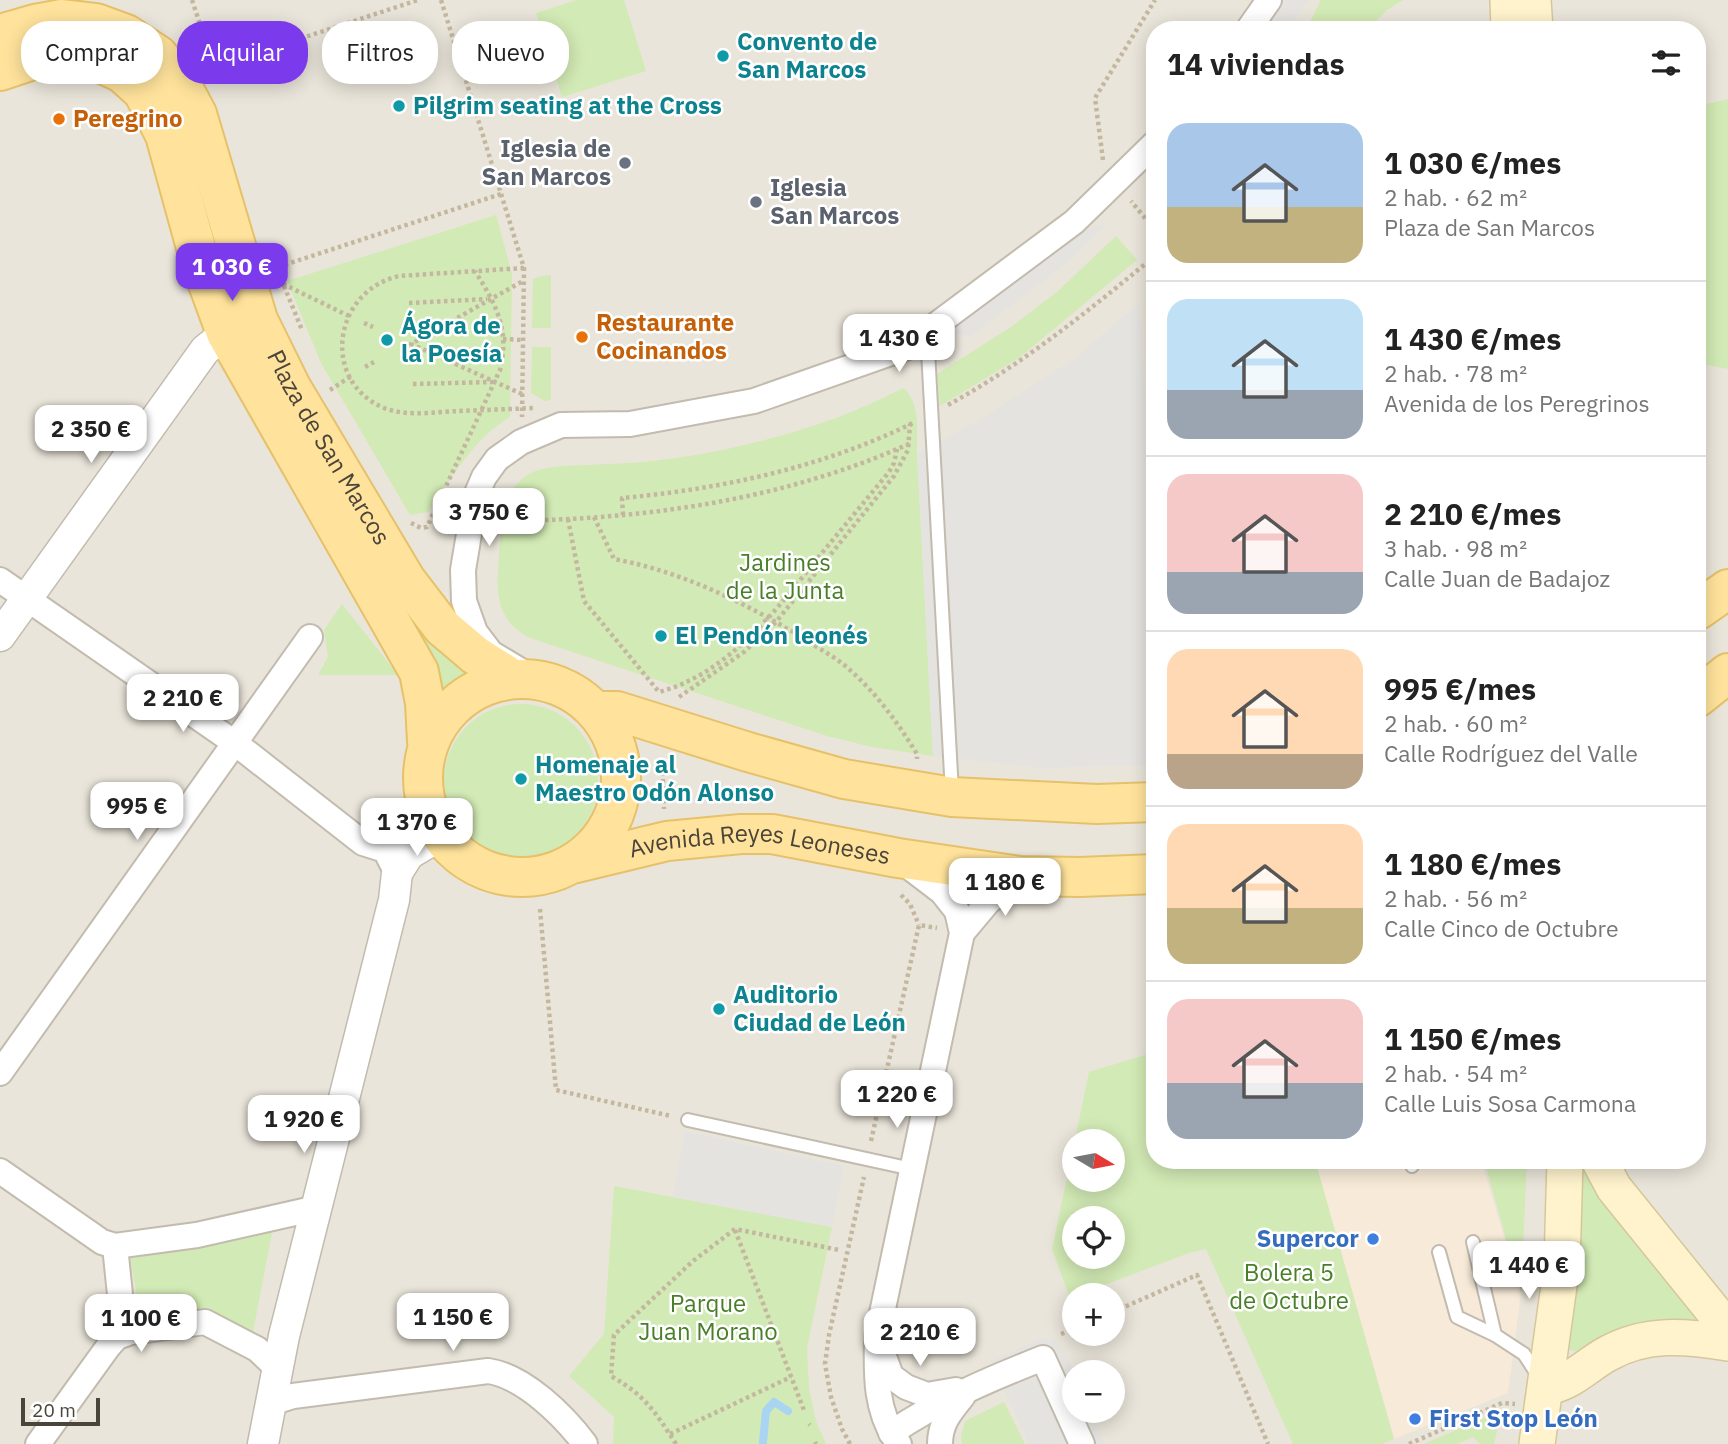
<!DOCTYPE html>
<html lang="es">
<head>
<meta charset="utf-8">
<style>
	body { margin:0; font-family:"IBM Plex Sans",sans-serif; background:#f2f2f2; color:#222; height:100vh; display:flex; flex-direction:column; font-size:26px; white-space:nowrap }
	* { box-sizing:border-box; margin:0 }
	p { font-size:23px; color:#767676 }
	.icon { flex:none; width:38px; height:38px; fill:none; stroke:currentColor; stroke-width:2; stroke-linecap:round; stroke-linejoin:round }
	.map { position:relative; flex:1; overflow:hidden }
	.details { position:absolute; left:1146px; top:21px; width:560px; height:1148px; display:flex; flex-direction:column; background:#fff; border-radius:28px; box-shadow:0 4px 18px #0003 }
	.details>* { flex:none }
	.top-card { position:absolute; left:21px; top:21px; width:665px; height:63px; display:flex; gap:14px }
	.needle { width:46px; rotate:100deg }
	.buttons { position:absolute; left:1062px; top:1129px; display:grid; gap:14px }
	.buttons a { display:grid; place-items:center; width:63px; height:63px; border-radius:50%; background:#fff; box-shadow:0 4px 18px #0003; font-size:35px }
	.scale { position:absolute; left:21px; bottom:18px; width:79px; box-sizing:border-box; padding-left:7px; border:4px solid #4b4439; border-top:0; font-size:19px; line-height:24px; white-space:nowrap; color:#4b4439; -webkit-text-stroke:5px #fff; paint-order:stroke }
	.price { position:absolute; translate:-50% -60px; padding:0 16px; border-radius:14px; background:#fff; color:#222; font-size:23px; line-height:46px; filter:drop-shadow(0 2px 4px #0008) }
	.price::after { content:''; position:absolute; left:50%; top:42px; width:21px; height:16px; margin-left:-10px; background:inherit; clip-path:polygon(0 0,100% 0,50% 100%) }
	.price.current { background:#7c3aed; color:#fff }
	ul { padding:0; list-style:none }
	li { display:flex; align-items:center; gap:21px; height:175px; padding:0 21px }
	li+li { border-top:2px solid #e0e0e0 }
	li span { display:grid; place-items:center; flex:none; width:196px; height:140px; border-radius:21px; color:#555 }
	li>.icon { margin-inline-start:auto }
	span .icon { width:84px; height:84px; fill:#fffc; stroke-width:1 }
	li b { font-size:30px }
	h2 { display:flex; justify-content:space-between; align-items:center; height:84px; padding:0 21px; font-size:30px }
	.chip { padding:0 24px; border-radius:28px; background:#fff; box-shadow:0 4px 18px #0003; font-size:24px; line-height:63px }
	.chip.current { background:#7c3aed; color:#fff }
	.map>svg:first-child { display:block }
</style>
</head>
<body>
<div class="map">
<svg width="1728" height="1444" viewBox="0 0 1728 1444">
	<rect width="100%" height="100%" fill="#f6f3ec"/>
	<path fill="#eae5da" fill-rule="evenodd" d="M0 0H1728V1444H0ZM1155 30H1698V1160H1155ZM1074 1141H1113V1180H1074ZM1074 1218H1113V1256H1074ZM1074 1295H1113V1334H1074ZM1074 1372H1113V1410H1074Z"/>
	<polygon fill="#f7ead8" points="1315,1160 1481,1160 1521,1293 1508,1393 1394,1439"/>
	<g fill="#d2eab5" fill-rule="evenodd">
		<polygon points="577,0 624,0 646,71 562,97 536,13"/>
		<polygon points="1321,0 1403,0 1387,10 1367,30 1306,30"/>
		<polygon points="1728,99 1728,369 1702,364 1698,360 1698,106"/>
		<path d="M496 215 512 274 510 417C473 439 452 478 428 512L410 515 321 363 287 281Z"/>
		<polygon points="1116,236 1137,260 1019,358 940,406 937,374 1011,327 1058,291"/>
		<polygon points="551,275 551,328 532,328 533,279 541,276"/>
		<polygon points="532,347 551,347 551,400 545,401 531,393"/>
		<path d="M903 388C922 404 916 431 917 453L933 756 872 747 827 736 530 638C502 624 496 601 498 572 500 547 499 498 520 481 526 475 535 470 543 469 563 464 586 466 607 464 640 463 674 459 707 453 774 440 843 420 903 388Z"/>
		<polygon points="404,600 474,671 442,690 394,607"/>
		<polygon points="342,604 398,675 318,675 328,657 324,630"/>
		<circle cx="521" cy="781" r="77"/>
		<path d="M1155 1052V1160H1315L1394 1439 1382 1444H1293L1206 1249 1189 1253 1070 1298 1052 1249 1089 1072ZM1074 1141H1113V1180H1074ZM1113 1218V1256H1074V1218Z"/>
		<polygon points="1484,1160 1527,1160 1521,1293"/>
		<path d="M1582 1160 1604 1201 1624 1229 1704 1325C1651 1312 1628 1326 1584 1353L1566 1349Z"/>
		<polygon points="614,1186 832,1227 807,1348 809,1389 816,1421 826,1444 613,1444 614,1417 569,1376 604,1334"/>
		<polygon points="273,1228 252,1337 201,1311 162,1306 140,1313 130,1256 240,1238"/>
		<polygon points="1004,1402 1025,1444 962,1444 961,1436 965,1421"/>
		<polygon points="1502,1410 1494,1444 1480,1444 1473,1437 1457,1444 1424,1444"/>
	</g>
	<g fill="#e5e3e0">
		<polygon points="1278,0 1308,0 1290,30 1260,30"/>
		<polygon points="1108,223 1066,264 970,337 946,330 1082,230"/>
		<polygon points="1140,302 1155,604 1155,765 1042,768 933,756 917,453 974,423 1074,359"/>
		<polygon points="685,1131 844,1166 832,1227 673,1197"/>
		<polygon points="1040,1339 1053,1339 1067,1355 1074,1373 1074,1410 1090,1411 1105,1444 1029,1444 991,1361"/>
	</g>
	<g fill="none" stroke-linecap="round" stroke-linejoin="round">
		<polyline stroke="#a9d4f2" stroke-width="8" points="763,1442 766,1411 774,1402 788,1411"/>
		<defs>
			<g id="service">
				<polyline points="927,332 952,793"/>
				<polyline points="688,1120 912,1169"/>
				<polyline points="1411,1160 1412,1166"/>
				<polyline points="1473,1242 1495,1335 1524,1354 1539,1377"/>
				<polyline points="1439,1252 1457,1317 1495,1335"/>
			</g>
			<g id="minor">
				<polyline points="1248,30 1269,0"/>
				<polyline points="0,580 235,743 363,843 385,850 397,873"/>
				<polyline points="536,680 491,653 475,632 464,601 463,570 475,498 484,477 497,459 521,442 561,425 630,424 754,401 905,348 1074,222 1155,143"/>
				<polyline points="385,850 417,832 439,832"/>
				<polyline points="962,933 988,902 1020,876"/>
				<polyline points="0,1073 310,637"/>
				<polyline points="0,1171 102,1242 115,1246 197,1235 317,1208"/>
				<polyline points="115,1246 122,1314 117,1337"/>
				<polyline points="881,1348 891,1376 906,1387 927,1395 956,1390"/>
				<path d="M271 1403 293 1396 488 1371C524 1376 564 1416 585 1444"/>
				<path d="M891 1433C938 1401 990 1379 1043 1358L1082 1444"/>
				<polyline points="38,1444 108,1347 117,1337 131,1332 205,1322 257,1349 278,1369"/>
				<path d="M899 1444C875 1413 876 1374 877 1337L962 933 957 911 942 892 904 863"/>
				<path d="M940 1444C940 1423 950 1412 963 1396"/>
			</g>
			<g id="tertiary">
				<polyline points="0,636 205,350 226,333 244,326"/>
				<polyline points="263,1444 284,1336 394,900 397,873 409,854 441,835"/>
			</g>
			<g id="secondary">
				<polyline points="1508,0 1509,30"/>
				<polyline points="1533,0 1535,30"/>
				<polyline points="1599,1160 1614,1188 1728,1329"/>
				<path d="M1546 1387C1570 1384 1587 1365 1607 1354 1646 1332 1686 1336 1728 1343"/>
				<polyline points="1537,1444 1562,1264 1565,1160"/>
			</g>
			<g id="primary">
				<path id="s1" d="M0 34 35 24 62 19 96 23 126 34 158 55 180 82 197 114 258 320 291 387 406 580 442 627 475 655 513 679"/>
				<polyline points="0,71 39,58 64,54 89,58 122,73 143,92 165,135 200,262 226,333 419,672 425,703 427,741"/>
				<polyline points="1698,610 1728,589"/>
				<circle cx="522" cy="778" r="99"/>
				<polyline points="1698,697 1728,673"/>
				<polyline points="596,711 617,711 748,752 844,779 952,797 1097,804 1155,802"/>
				<path id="s2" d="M576 863 667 841 741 834H772L898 858 1020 876 1080 877 1155 874"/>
			</g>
		</defs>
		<use href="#service" stroke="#c2bbae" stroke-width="16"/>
		<use href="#minor" stroke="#c2bbae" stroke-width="28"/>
		<use href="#tertiary" stroke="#c2bbae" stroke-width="33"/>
		<use href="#secondary" stroke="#d6c79b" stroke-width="38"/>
		<use href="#primary" stroke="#e6c16a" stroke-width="42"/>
		<g stroke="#c4b79f" stroke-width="4.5" stroke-dasharray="3.5 3.5" stroke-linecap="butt">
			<polyline points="192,0 219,82"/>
			<polyline points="441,0 524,268 522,417"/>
			<polyline points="214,67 418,0"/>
			<polyline points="1103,160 1095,98 1155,0"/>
			<polyline points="278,267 501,194"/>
			<path d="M524 268 399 276C333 291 320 381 384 408 407 417 435 412 459 411 484 410 510 409 535 408"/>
			<polyline points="283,284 351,317"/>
			<polyline points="284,286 302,330"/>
			<polyline points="409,303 487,299"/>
			<polyline points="364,323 373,327"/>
			<polyline points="503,339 523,340"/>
			<polyline points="365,367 374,362"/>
			<polyline points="413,384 493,382"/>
			<polyline points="330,390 353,375"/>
			<polyline points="522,394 411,344 523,281"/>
			<path d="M948 405C1021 365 1086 313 1150 260L1154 229 1131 201"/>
			<path d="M623 515 622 498C722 489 824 467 915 422"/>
			<path d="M594 517 614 559C683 572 746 603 806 640 821 650 837 658 850 670 877 694 898 723 917 754V759"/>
			<path d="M568 519 584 601 659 692C727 674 775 612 817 559 841 530 865 501 889 472L894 463 897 449"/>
			<path d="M411 523 421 528 427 527 500 370C510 329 496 305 475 271"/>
			<path d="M497 524 501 521C641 520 782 501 911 443"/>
			<polyline points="679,697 744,652 776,622 894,476 908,450 910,424"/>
			<polyline points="662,758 664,809"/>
			<polyline points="901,895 910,904 919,925"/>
			<polyline points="540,909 556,1090 671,1116"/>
			<polyline points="871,1141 919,925 937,928"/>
			<polyline points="735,1230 805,1413"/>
			<polyline points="1113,1312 1197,1275 1268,1444"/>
			<polyline points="1061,1334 1074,1329"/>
			<polyline points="809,1424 810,1425"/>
			<polyline points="670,1434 791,1377"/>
			<polyline points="815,1442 816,1444"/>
			<path d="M676 1444C656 1413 645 1395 611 1376L614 1335 693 1261 735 1229 839 1250"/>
			<polyline points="850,1444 842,1429 831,1397 825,1364 829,1335 864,1177"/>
			<polyline points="1409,1444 1502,1403 1515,1404"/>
		</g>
		<use href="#service" stroke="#fff" stroke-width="12"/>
		<use href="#minor" stroke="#fff" stroke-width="24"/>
		<use href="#tertiary" stroke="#fff" stroke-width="30"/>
		<use href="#secondary" stroke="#fff3cd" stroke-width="35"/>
		<use href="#primary" stroke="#ffe39c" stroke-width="38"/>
	</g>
	<g fill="#0f9aa8" stroke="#fff" stroke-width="2.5">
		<circle cx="723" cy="56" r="7"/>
		<circle cx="399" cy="106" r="7"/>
		<circle cx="387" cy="340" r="7"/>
		<circle cx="661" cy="636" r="7"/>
		<circle cx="521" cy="779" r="7"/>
		<circle cx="719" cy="1009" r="7"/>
	</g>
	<g fill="#e8710a" stroke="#fff" stroke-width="2.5">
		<circle cx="59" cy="119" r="7"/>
		<circle cx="582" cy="337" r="7"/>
	</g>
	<g fill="#6b7280" stroke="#fff" stroke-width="2.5">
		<circle cx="625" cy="163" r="7"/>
		<circle cx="756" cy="202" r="7"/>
	</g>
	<g fill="#3f7fe0" stroke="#fff" stroke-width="2.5">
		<circle cx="1373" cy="1239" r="7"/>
		<circle cx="1415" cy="1419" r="7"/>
	</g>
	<g text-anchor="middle" stroke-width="5" stroke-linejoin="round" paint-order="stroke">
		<g font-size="24" font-weight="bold" fill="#0d838f" stroke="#fff" text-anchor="start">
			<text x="737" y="50">Convento de<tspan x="737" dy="28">San Marcos</tspan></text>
			<text x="413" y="114">Pilgrim seating at the Cross</text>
			<text x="401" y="334">Ágora de<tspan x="401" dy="28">la Poesía</tspan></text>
			<text x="675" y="644">El Pendón leonés</text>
			<text x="535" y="773">Homenaje al<tspan x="535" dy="28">Maestro Odón Alonso</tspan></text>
			<text x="733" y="1003">Auditorio<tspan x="733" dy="28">Ciudad de León</tspan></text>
		</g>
		<g font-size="24" font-weight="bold" fill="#c56008" stroke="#fff" text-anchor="start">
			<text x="73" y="127">Peregrino</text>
			<text x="596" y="331">Restaurante<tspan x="596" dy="28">Cocinandos</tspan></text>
		</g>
		<g font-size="24" font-weight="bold" fill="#5b616d" stroke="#fff" text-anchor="end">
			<text x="611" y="157">Iglesia de<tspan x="611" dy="28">San Marcos</tspan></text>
			<text x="770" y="196" text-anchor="start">Iglesia<tspan x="770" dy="28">San Marcos</tspan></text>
		</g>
		<g font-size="24" fill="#4b4439" stroke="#fff">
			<text dy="8" stroke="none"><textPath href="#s1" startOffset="600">Plaza de San Marcos</textPath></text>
			<text dy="8" stroke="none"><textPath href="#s2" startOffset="187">Avenida Reyes Leoneses</textPath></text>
		</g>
		<g font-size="24" fill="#4a7f2a" stroke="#fff">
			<text x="785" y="571">Jardines<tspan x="785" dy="28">de la Junta</tspan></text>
			<text x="1289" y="1281">Bolera 5<tspan x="1289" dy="28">de Octubre</tspan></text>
			<text x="708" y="1312">Parque<tspan x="708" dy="28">Juan Morano</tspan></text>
		</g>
		<g font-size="24" font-weight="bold" fill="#366cbe" stroke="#fff" text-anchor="end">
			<text x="1359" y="1247">Supercor</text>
			<text x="1429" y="1427" text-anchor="start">First Stop León</text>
		</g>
	</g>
</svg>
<div class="buttons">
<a><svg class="needle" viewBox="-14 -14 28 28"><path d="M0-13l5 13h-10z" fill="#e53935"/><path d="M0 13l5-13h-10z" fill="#767676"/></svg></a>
<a><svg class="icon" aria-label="locate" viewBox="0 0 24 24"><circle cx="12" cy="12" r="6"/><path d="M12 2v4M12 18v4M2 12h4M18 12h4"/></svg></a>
<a>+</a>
<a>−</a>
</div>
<div class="scale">20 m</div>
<b class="price current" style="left:232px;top:303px">1 030 €</b>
<b class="price" style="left:899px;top:374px">1 430 €</b>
<b class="price" style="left:91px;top:465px">2 350 €</b>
<b class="price" style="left:489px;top:548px">3 750 €</b>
<b class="price" style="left:183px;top:734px">2 210 €</b>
<b class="price" style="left:137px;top:842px">995 €</b>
<b class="price" style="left:417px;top:858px">1 370 €</b>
<b class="price" style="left:1005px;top:918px">1 180 €</b>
<b class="price" style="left:897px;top:1130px">1 220 €</b>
<b class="price" style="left:304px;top:1155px">1 920 €</b>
<b class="price" style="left:1529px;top:1301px">1 440 €</b>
<b class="price" style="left:453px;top:1353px">1 150 €</b>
<b class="price" style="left:141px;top:1354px">1 100 €</b>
<b class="price" style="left:920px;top:1368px">2 210 €</b>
<div class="top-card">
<a class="chip">Comprar</a>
<a class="chip current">Alquilar</a>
<a class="chip">Filtros</a>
<a class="chip">Nuevo</a>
</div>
<section class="details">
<h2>14 viviendas<svg class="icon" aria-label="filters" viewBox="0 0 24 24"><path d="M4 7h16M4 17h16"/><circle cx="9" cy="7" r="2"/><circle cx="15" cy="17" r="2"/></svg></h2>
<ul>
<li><span style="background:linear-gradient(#a9c7e8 60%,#c2b280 0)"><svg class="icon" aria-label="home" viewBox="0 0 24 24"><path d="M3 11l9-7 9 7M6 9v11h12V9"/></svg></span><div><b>1 030 €/mes</b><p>2 hab. · 62 m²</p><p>Plaza de San Marcos</p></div></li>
<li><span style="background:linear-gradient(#bfe0f5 65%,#9aa5b1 0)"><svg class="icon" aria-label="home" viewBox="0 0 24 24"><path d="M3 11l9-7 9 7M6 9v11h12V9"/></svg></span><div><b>1 430 €/mes</b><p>2 hab. · 78 m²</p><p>Avenida de los Peregrinos</p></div></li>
<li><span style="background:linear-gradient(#f6c9c9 70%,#9aa5b1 0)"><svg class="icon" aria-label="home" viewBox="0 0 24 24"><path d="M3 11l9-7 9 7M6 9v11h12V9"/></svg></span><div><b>2 210 €/mes</b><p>3 hab. · 98 m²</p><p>Calle Juan de Badajoz</p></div></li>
<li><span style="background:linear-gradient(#ffd9b3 75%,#b9a48a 0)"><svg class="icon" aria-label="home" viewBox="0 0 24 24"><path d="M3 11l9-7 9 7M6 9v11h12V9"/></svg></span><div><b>995 €/mes</b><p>2 hab. · 60 m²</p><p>Calle Rodríguez del Valle</p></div></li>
<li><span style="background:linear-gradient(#ffd9b3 60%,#c2b280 0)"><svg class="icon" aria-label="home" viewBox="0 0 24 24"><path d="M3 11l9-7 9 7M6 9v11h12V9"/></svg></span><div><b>1 180 €/mes</b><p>2 hab. · 56 m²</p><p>Calle Cinco de Octubre</p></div></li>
<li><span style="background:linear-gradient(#f6c9c9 60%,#9aa5b1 0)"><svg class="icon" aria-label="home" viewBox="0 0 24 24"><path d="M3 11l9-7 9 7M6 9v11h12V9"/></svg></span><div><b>1 150 €/mes</b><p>2 hab. · 54 m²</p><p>Calle Luis Sosa Carmona</p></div></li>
</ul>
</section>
</div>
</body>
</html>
